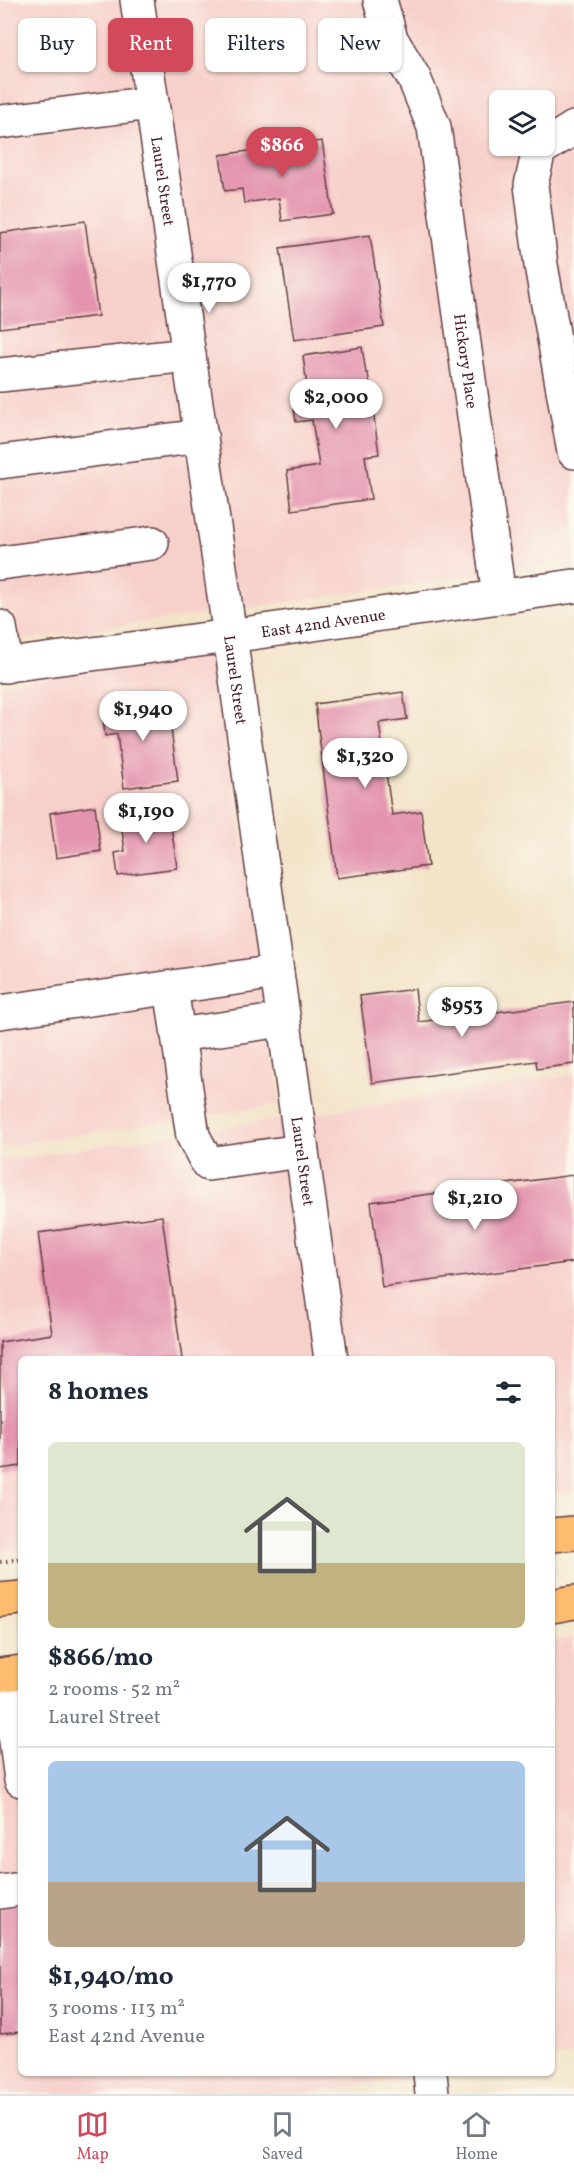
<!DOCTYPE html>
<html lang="en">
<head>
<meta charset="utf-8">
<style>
	body { margin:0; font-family:Vollkorn,serif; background:#f2f2f3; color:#1f2937; height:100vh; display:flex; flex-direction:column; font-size:22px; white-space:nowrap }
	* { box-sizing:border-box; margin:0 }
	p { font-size:20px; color:#747a83 }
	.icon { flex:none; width:33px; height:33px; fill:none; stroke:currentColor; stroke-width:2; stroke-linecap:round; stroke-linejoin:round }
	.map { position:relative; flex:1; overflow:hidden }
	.side { position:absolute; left:18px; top:1356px; width:537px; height:720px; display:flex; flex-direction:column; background:#fff; border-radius:9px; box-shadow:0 2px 4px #0004 }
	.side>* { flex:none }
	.top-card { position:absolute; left:18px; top:18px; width:538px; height:54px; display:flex; gap:12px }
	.controls { position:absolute; left:489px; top:90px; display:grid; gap:12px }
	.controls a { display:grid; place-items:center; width:66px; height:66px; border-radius:9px; background:#fff; box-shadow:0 2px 4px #0004; font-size:30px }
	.price { position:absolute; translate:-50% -51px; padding:0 14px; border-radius:21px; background:#fff; color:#222; font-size:20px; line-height:39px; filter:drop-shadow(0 2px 3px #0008) }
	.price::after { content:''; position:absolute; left:50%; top:36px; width:18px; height:14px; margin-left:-9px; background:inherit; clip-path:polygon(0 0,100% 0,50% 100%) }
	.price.on { background:#d1495b; color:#fff }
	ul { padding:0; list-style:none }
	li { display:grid; align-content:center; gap:12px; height:318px; padding:0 30px }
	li+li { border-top:2px solid #e0e1e3 }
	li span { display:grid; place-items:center; height:186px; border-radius:9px; color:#555 }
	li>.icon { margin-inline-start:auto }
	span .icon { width:108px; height:108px; fill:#fffc; stroke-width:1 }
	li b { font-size:26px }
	h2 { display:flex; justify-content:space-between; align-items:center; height:72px; padding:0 30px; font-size:26px }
	.tag { padding:0 21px; border-radius:9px; background:#fff; box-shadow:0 2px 4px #0004; font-size:21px; line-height:54px }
	.tag.on { background:#d1495b; color:#fff }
	.tabs { display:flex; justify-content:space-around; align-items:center; height:84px; border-top:2px solid #e0e1e3; background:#fff; font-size:16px; color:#747a83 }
	.tabs a { display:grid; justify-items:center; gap:3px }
	.tabs .on { color:#d1495b }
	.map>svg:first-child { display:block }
</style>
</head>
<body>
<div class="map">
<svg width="574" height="2094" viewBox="0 0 574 2094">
	<rect width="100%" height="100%" fill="#fbf7ec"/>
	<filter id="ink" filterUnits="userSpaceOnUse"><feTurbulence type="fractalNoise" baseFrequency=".0167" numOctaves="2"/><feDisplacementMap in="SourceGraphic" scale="12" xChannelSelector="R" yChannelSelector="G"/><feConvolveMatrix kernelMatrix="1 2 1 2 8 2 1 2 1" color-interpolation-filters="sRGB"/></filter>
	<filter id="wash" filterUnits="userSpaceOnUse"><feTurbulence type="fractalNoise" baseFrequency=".008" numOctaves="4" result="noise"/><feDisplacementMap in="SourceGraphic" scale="24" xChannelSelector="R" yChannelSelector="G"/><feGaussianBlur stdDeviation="1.35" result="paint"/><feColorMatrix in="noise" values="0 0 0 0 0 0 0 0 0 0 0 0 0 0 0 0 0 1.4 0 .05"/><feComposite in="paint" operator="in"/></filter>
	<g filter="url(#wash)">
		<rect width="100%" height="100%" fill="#f3e4c9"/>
		<g fill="#f7d0ca" fill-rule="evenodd">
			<path d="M0 0H574V561L0 643ZM500 100H544V146H500Z"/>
			<polygon points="215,654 280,1104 0,1147 0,684"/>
			<polygon points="574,1075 574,1491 552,1493 552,1359 21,1359 21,1549 0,1551 0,1161"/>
			<polygon points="574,1638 574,2055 552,2058 552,1641"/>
			<polygon points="21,1716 21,2073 447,2073 299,2094 0,2094 0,1719"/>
		</g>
		<g id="blocks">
			<g fill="#e494af">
				<polygon points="322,141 333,214 282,221 279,198 244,203 242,189 225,191 220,155"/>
				<polygon points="85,221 98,316 0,328 0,233"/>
				<polygon points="370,235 384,327 294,340 280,248"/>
				<polygon points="362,347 366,373 368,373 379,454 365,456 371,499 292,510 287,471 319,466 312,420 296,422 292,396 308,394 303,356"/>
				<polygon points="403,692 407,719 379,723 392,815 421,811 428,866 337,878 315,704"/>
				<polygon points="167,699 178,781 124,788 117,734 105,736 102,708"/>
				<polygon points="95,806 101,851 56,858 50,813"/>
				<polygon points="169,810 177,868 118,876 115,853 125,851 120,816"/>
				<polygon points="415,989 419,1022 574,1002 574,1064 537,1069 536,1061 372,1083 360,996"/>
				<polygon points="573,1175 574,1262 382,1287 371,1202"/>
				<polygon points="162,1216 182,1359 21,1359 21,1466 0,1469 0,1342 52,1334 38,1233"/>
				<polygon points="21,1904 21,2032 0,2034 0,1907"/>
			</g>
		</g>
	</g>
	<g filter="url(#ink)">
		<use href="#blocks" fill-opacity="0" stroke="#633d43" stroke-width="1.5"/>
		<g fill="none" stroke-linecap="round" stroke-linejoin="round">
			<defs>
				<g id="minor">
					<path id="s1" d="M137 0 230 636 331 1359"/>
					<path id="s2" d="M380 0 391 39 414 78 434 127 499 596"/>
					<polyline points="0,122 152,103"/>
					<polyline points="574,128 539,150 531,185 541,265 574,452"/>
					<polyline points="0,375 189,355"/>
					<polyline points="0,462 201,436"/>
					<polyline points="0,563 152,543"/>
					<polyline points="0,627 6,666"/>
					<path id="s3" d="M0 666 230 636 574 586"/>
					<polyline points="171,988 193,1136 208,1164 301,1151"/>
					<polyline points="0,1012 277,972"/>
					<polyline points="178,1035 283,1020"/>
					<polyline points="7,1674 21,1780"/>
					<polyline points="0,1892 21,1889"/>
					<polyline points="430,2073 432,2094"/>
				</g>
				<g id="major">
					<polyline points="552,1535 574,1533"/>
					<polyline points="0,1600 21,1598"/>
					<polyline points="552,1606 574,1602"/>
					<polyline points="0,1675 21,1672"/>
				</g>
			</defs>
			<use href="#minor" stroke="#633d43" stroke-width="36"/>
			<use href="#major" stroke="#633d43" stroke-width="36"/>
			<polyline stroke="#633d43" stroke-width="4" stroke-dasharray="1.5 4.5" stroke-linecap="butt" points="0,1562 21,1559"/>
			<use href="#minor" stroke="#fff" stroke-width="33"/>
			<use href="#major" stroke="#fdbc6f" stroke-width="33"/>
		</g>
	</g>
	<g text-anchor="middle" stroke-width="4.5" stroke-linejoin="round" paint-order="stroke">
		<g font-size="16" fill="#4a1f2b" stroke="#fbf7ec">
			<text dy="6" stroke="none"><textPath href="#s1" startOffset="183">Laurel Street</textPath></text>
			<text dy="6" stroke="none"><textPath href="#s2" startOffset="375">Hickory Place</textPath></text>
			<text dy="6" stroke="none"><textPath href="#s3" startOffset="326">East 42nd Avenue</textPath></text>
			<text dy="6" stroke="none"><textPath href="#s1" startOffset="687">Laurel Street</textPath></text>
			<text dy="6" stroke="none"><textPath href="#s1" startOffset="1173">Laurel Street</textPath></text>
		</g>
	</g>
</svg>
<div class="controls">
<a><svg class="icon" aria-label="layers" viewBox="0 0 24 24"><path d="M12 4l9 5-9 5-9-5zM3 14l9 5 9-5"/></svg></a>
</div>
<b class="price on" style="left:282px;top:178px">$866</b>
<b class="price" style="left:209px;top:314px">$1,770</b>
<b class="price" style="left:336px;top:430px">$2,000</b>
<b class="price" style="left:143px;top:742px">$1,940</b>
<b class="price" style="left:365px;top:789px">$1,320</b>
<b class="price" style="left:146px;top:844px">$1,190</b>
<b class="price" style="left:462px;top:1038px">$953</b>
<b class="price" style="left:475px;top:1231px">$1,210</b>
<div class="top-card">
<a class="tag">Buy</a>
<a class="tag on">Rent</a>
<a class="tag">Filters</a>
<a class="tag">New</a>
</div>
<section class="side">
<h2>8 homes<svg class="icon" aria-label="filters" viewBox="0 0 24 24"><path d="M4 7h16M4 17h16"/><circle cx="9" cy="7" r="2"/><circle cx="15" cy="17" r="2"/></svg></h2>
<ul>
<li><span style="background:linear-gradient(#dfe7d0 65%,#c2b280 0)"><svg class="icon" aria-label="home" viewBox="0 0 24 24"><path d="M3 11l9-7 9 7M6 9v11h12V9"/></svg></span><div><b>$866/mo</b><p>2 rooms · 52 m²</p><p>Laurel Street</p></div></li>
<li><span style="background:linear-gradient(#a9c7e8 65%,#b9a48a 0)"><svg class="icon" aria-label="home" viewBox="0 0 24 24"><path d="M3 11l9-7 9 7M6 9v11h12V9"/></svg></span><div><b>$1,940/mo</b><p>3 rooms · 113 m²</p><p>East 42nd Avenue</p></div></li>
</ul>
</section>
</div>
<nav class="tabs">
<a class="on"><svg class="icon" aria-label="map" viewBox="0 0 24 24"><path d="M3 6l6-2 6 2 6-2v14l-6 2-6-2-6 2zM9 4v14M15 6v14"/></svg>Map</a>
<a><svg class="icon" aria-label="saved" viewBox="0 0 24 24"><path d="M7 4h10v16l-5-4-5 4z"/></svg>Saved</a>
<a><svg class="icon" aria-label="home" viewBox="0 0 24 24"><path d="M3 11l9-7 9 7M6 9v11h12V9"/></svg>Home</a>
</nav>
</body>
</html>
